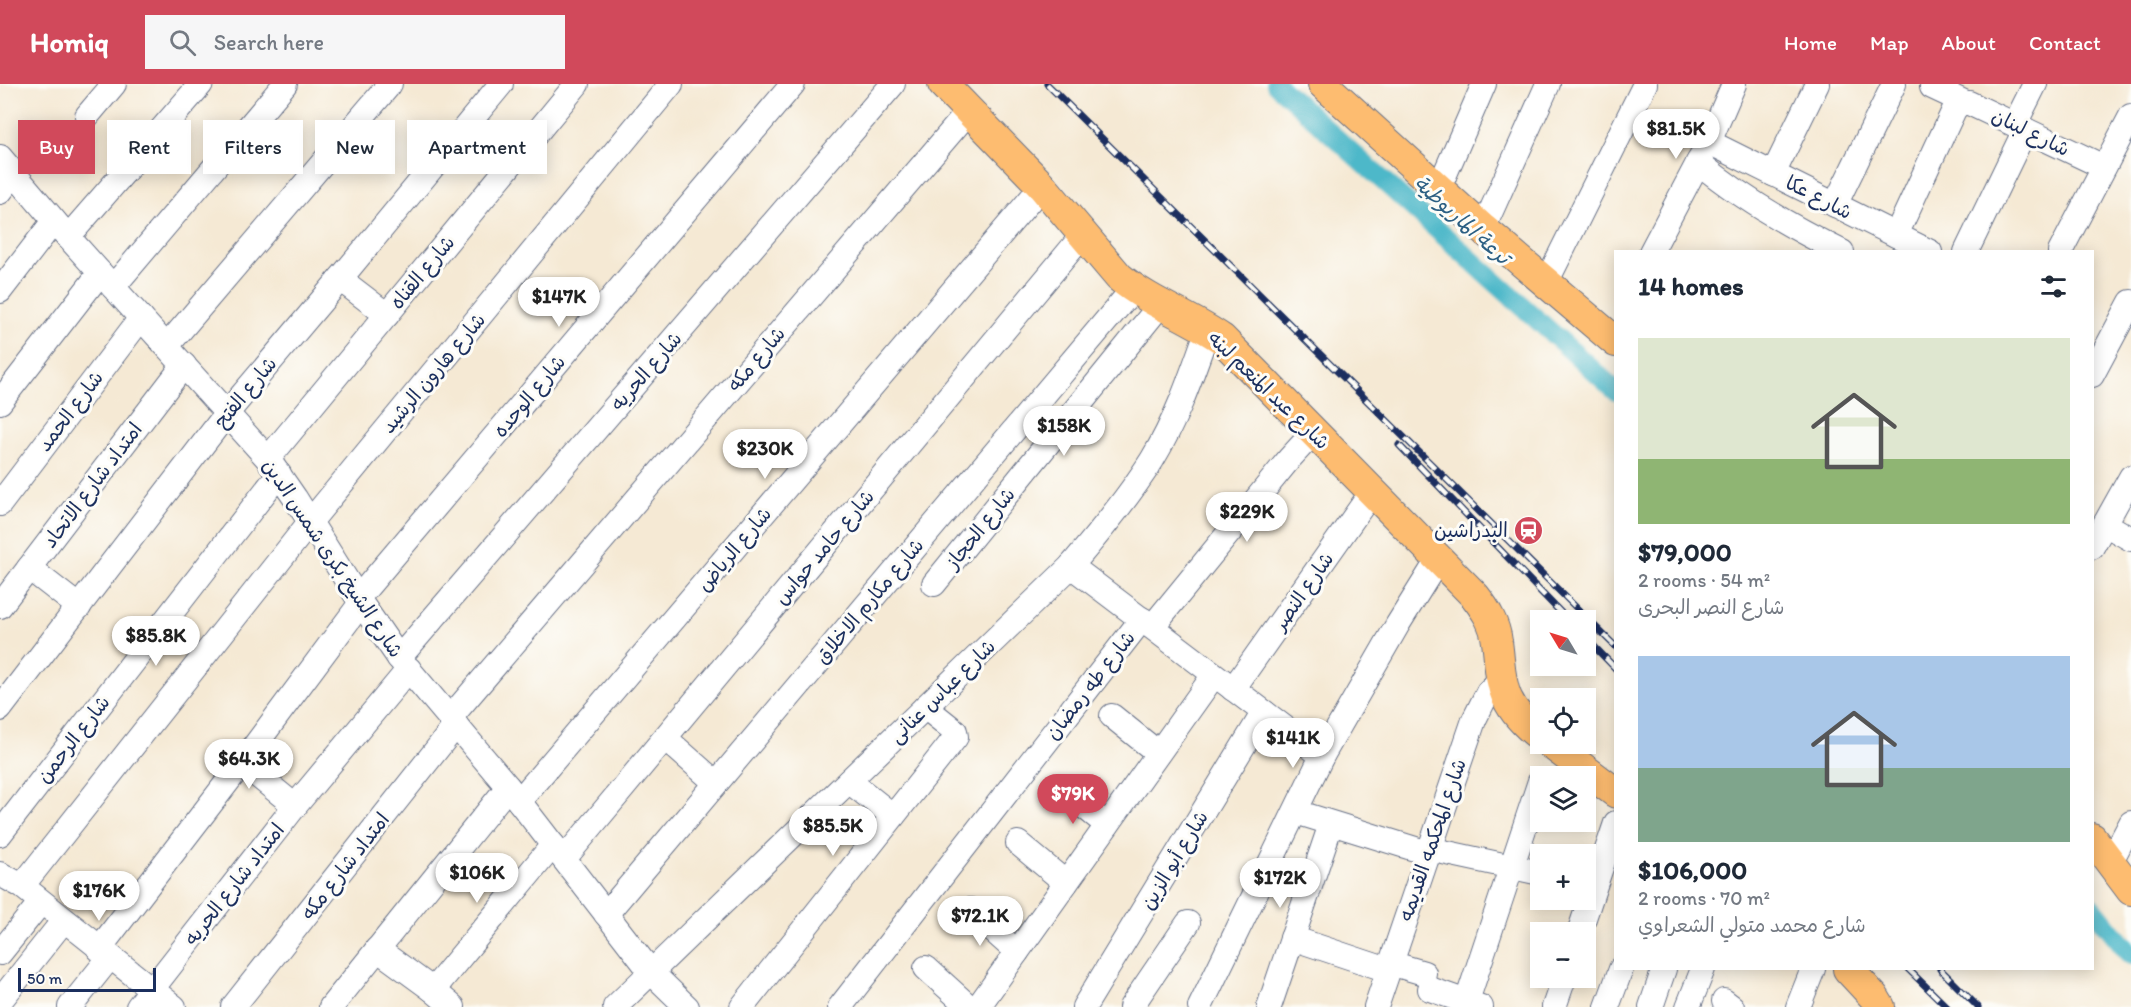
<!DOCTYPE html>
<html lang="en">
<head>
<meta charset="utf-8">
<style>
	body { margin:0; font-family:Itim,"Playpen Sans Arabic",sans-serif; background:#f6f6f7; color:#1f2937; height:100vh; display:flex; flex-direction:column; font-size:22px; white-space:nowrap }
	* { box-sizing:border-box; margin:0 }
	p { font-size:20px; color:#747a83 }
	.icon { flex:none; width:33px; height:33px; fill:none; stroke:currentColor; stroke-width:2; stroke-linecap:round; stroke-linejoin:round }
	.map { position:relative; flex:1; overflow:hidden }
	.details { position:absolute; left:1614px; top:166px; width:480px; height:720px; display:flex; flex-direction:column; background:#fff; border-radius:0px; box-shadow:0 3px 15px #0003 }
	.details>* { flex:none }
	.hud { position:absolute; left:18px; top:36px; width:570px; height:54px; display:flex; gap:12px }
	.needle { width:39px; rotate:308deg }
	.controls { position:absolute; left:1530px; top:526px; display:grid; gap:12px }
	.controls a { display:grid; place-items:center; width:66px; height:66px; border-radius:0px; background:#fff; box-shadow:0 3px 15px #0003; font-size:30px }
	.scale { position:absolute; left:18px; bottom:15px; width:138px; box-sizing:border-box; padding-left:6px; border:3px solid #1b2f5e; border-top:0; font-size:16px; line-height:21px; white-space:nowrap; color:#1b2f5e; -webkit-text-stroke:4px #fdfcf7; paint-order:stroke }
	.price { position:absolute; translate:-50% -51px; padding:0 14px; border-radius:21px; background:#fff; color:#222; font-size:20px; line-height:39px; filter:drop-shadow(0 2px 3px #0008) }
	.price::after { content:''; position:absolute; left:50%; top:36px; width:18px; height:14px; margin-left:-9px; background:inherit; clip-path:polygon(0 0,100% 0,50% 100%) }
	.price.active { background:#d1495b; color:#fff }
	ul { padding:0; list-style:none }
	li { display:grid; align-content:center; gap:12px; height:318px; padding:0 24px }
	li span { display:grid; place-items:center; height:186px; border-radius:0px; color:#555 }
	li>.icon { margin-inline-start:auto }
	span .icon { width:108px; height:108px; fill:#fffc; stroke-width:1 }
	li b { font-size:26px }
	h2 { display:flex; justify-content:space-between; align-items:center; height:72px; padding:0 24px; font-size:26px }
	.pill { padding:0 21px; border-radius:0px; background:#fff; box-shadow:0 3px 15px #0003; font-size:21px; line-height:54px }
	.pill.active { background:#d1495b; color:#fff }
	header { display:flex; align-items:center; gap:36px; box-sizing:border-box; height:84px; padding:0 30px; background:#d1495b; color:#fff }
	header strong { font-size:28px }
	nav { display:flex; gap:33px; margin-inline-start:auto; font-size:21px }
	.search { width:420px; height:54px; background:#f6f6f7; display:flex; align-items:center; gap:15px; box-sizing:border-box; padding:0 21px; border-radius:0px; color:#747a83; font-size:22px }
	.map>svg:first-child { display:block }
</style>
</head>
<body>
<header>
<strong>Homiq</strong>
<div class="search"><svg class="icon" aria-label="search" viewBox="0 0 24 24"><circle cx="10" cy="10" r="6"/><path d="M15 15l6 6"/></svg>Search here</div>
<nav><a>Home</a><a>Map</a><a>About</a><a>Contact</a></nav>
</header>
<div class="map">
<svg width="2131" height="923" viewBox="0 0 2131 923">
	<rect width="100%" height="100%" fill="#fdfcf7"/>
	<filter id="ink" filterUnits="userSpaceOnUse"><feTurbulence type="fractalNoise" baseFrequency=".0167" numOctaves="2"/><feDisplacementMap in="SourceGraphic" scale="12" xChannelSelector="R" yChannelSelector="G"/><feConvolveMatrix kernelMatrix="1 2 1 2 8 2 1 2 1" color-interpolation-filters="sRGB"/></filter>
	<filter id="wash" filterUnits="userSpaceOnUse"><feTurbulence type="fractalNoise" baseFrequency=".008" numOctaves="4" result="noise"/><feDisplacementMap in="SourceGraphic" scale="24" xChannelSelector="R" yChannelSelector="G"/><feGaussianBlur stdDeviation="1.35" result="paint"/><feColorMatrix in="noise" values="0 0 0 0 0 0 0 0 0 0 0 0 0 0 0 0 0 1.4 0 .05"/><feComposite in="paint" operator="in"/></filter>
	<g filter="url(#wash)">
		<rect width="100%" height="100%" fill="#f5e9d4"/>
		<g fill="none" stroke-linecap="round" stroke-linejoin="round">
			<g stroke="#4db8c9" stroke-width="20">
				<polyline points="1276,0 1616,307"/>
				<polyline points="2092,823 2131,871"/>
			</g>
		</g>
	</g>
	<g filter="url(#ink)">
		<g fill="none" stroke-linecap="round" stroke-linejoin="round">
			<defs>
				<g id="minor">
					<polyline points="1932,3 1964,18"/>
					<polyline points="87,32 114,0"/>
					<polyline points="2015,40 2035,0"/>
					<polyline points="1709,58 1930,168"/>
					<polyline points="0,73 68,153 268,375 295,414 361,519 399,574 508,703 651,888 687,923"/>
					<path d="M1698 78C1742 115 1791 143 1842 168"/>
					<polyline points="1773,90 1817,0"/>
					<polyline points="1439,104 1484,0"/>
					<polyline points="0,108 14,90"/>
					<polyline points="1835,121 1894,0"/>
					<polyline points="1483,145 1548,0"/>
					<polyline points="1896,151 1954,26 1960,19 1969,19 2104,83"/>
					<polyline points="68,153 201,0"/>
					<polyline points="1651,168 1709,58 1734,0"/>
					<polyline points="1966,168 2025,46"/>
					<polyline points="2060,168 2131,32"/>
					<polyline points="340,195 387,231"/>
					<polyline points="1546,199 1645,0"/>
					<polyline points="113,203 285,0"/>
					<polyline points="0,207 54,137"/>
					<polyline points="167,262 390,0"/>
					<polyline points="2092,291 2131,218"/>
					<polyline points="0,318 100,189"/>
					<polyline points="268,375 577,0"/>
					<polyline points="0,420 141,234"/>
					<polyline points="2105,440 2131,455"/>
					<polyline points="2092,463 2131,393"/>
					<polyline points="1071,482 1322,672"/>
					<polyline points="29,484 79,523"/>
					<polyline points="934,500 1161,220"/>
					<polyline points="358,514 793,0"/>
					<polyline points="0,522 184,281"/>
					<polyline points="1152,543 1290,374 1313,349"/>
					<polyline points="399,574 893,0"/>
					<polyline points="1233,605 1372,408"/>
					<polyline points="0,625 227,329 340,195 501,0"/>
					<polyline points="1112,632 1158,669"/>
					<polyline points="450,634 969,27"/>
					<polyline points="665,654 716,699"/>
					<polyline points="242,679 295,722"/>
					<polyline points="849,697 893,732"/>
					<polyline points="1066,708 1107,741"/>
					<polyline points="519,717 1042,102"/>
					<polyline points="1296,728 1428,769"/>
					<polyline points="0,750 279,390"/>
					<polyline points="1018,759 1066,799"/>
					<polyline points="1429,765 1540,789"/>
					<polyline points="564,775 1083,151"/>
					<polyline points="2111,777 2131,739"/>
					<polyline points="0,790 22,802 174,923"/>
					<polyline points="22,802 310,438 671,0"/>
					<polyline points="970,826 1017,868"/>
					<polyline points="606,830 1133,205"/>
					<polyline points="1579,849 1616,739"/>
					<polyline points="1292,854 1388,886"/>
					<polyline points="99,865 242,679 361,519"/>
					<polyline points="377,865 433,906 453,923"/>
					<polyline points="0,869 41,818"/>
					<polyline points="1390,879 1424,889"/>
					<polyline points="926,884 969,923"/>
					<polyline points="1430,905 1481,923"/>
					<polyline points="433,906 553,761"/>
					<polyline points="0,917 64,836"/>
					<polyline points="1724,917 1732,923"/>
					<polyline points="70,923 110,873"/>
					<polyline points="138,923 295,722 409,585"/>
					<polyline points="233,923 456,641"/>
					<polyline points="331,923 508,703"/>
					<path d="M615 923 1071 482C1100 448 1128 414 1152 376 1177 335 1192 290 1208 245"/>
					<polyline points="742,923 956,653 955,647 925,623"/>
					<polyline points="840,923 1142,535"/>
					<polyline points="978,923 1214,591"/>
					<polyline points="1084,923 1264,628"/>
					<polyline points="1131,923 1188,839"/>
					<polyline points="1200,923 1322,672 1398,540 1438,476"/>
					<polyline points="1269,923 1331,740"/>
					<polyline points="1376,923 1474,636 1488,608 1501,595"/>
					<polyline points="1465,923 1540,697"/>
					<polyline points="1554,923 1564,894"/>
					<polyline points="1607,923 1621,885"/>
					<polyline points="1651,923 1664,885"/>
					<polyline points="1688,923 1703,885"/>
					<polyline points="1798,923 1813,885"/>
				</g>
				<g id="major">
					<path d="M943 0 1042 102 1119 193C1150 219 1189 232 1222 255L1475 512C1486 526 1495 540 1497 558 1500 577 1499 596 1507 614 1514 629 1527 642 1540 652"/>
					<polyline points="1323,0 1483,145 1616,258"/>
					<polyline points="1551,660 1616,709"/>
					<polyline points="2092,754 2131,806"/>
					<polyline points="1848,885 1874,913 1880,923"/>
				</g>
			</defs>
			<use href="#minor" stroke="#677087" stroke-width="26"/>
			<use href="#major" stroke="#677087" stroke-width="32"/>
			<use href="#minor" stroke="#fff" stroke-width="24"/>
			<use href="#major" stroke="#fdbc70" stroke-width="30"/>
			<defs>
				<g id="rail">
					<polyline points="1047,0 1616,563"/>
					<polyline points="1399,361 1569,537"/>
					<polyline points="1586,554 1616,585"/>
					<polyline points="1908,885 1947,923"/>
					<polyline points="1940,885 1978,923"/>
				</g>
			</defs>
			<use href="#rail" stroke="#1b2f5e" stroke-width="7"/>
			<use href="#rail" stroke="#fdfcf7" stroke-width="4.5" stroke-dasharray="14" stroke-linecap="butt"/>
		</g>
	</g>
	<defs>
		<symbol id="station-disc" viewBox="-11 -11 22 22"><circle r="9.5" fill="#d1495b" stroke="#fdfcf7"/><path d="M-3-6H3Q5-6 5-4V2Q5 4 3 4L4.5 6H3L1.5 4h-3L-3 6H-4.5L-3 4Q-5 4-5 2V-4Q-5-6-3-6ZM-3.5-4v3h7v-3ZM-3.5 1v1.5H-2V1ZM2 1v1.5H3.5V1Z" fill="#fff"/></symbol>
	</defs>
	<g fill-rule="evenodd">
		<use href="#station-disc" x="1512" y="430" width="33" height="33"/>
	</g>
	<g text-anchor="middle" stroke-width="6" stroke-linejoin="round" paint-order="stroke">
		<g font-size="20" fill="#1b2f5e" stroke="#fdfcf7">
			<text transform="translate(2031 48) rotate(26)" y="7">شارع لبنان</text>
			<text transform="translate(1819 113) rotate(27)" y="7">شارع عكا</text>
			<text transform="translate(422 188) rotate(-50)" y="7">شارع القناه</text>
			<text transform="translate(756 275) rotate(-50)" y="7">شارع مكه</text>
			<text transform="translate(646 287) rotate(-49)" y="7">شارع الحريه</text>
			<text transform="translate(433 289) rotate(-50)" y="7">شارع هارون الرشيد</text>
			<text transform="translate(1269 306) rotate(44)" y="7">شارع عبد المنعم لبنه</text>
			<text transform="translate(245 308) rotate(-50)" y="7">شارع الفتح</text>
			<text transform="translate(529 312) rotate(-50)" y="7">شارع الوحده</text>
			<text transform="translate(70 327) rotate(-53)" y="7">شارع الحمد</text>
			<text transform="translate(92 401) rotate(-53)" y="7">امتداد شارع الاتحاد</text>
			<text transform="translate(980 444) rotate(-51)" y="7">شارع الحجاز</text>
			<text transform="translate(824 463) rotate(-50)" y="7">شارع حامد حواس</text>
			<text transform="translate(734 465) rotate(-50)" y="7">شارع الرياض</text>
			<text transform="translate(333 474) rotate(56)" y="7">شارع الشيخ بكرى شمس الدين</text>
			<text transform="translate(1303 507) rotate(-55)" y="7">شارع النصر</text>
			<text transform="translate(869 517) rotate(-50)" y="7">شارع مكارم الاخلاق</text>
			<text transform="translate(1090 601) rotate(-52)" y="7">شارع طه رمضان</text>
			<text transform="translate(942 607) rotate(-44)" y="7">شارع عباس عنانى</text>
			<text transform="translate(73 655) rotate(-52)" y="7">شارع الرحمن</text>
			<text transform="translate(1432 756) rotate(-71)" y="7">شارع المحكمه القديمه</text>
			<text transform="translate(1174 776) rotate(-59)" y="7">شارع أبو الزين</text>
			<text transform="translate(345 782) rotate(-52)" y="7">امتداد شارع مكه</text>
			<text transform="translate(234 800) rotate(-52)" y="7">امتداد شارع الحريه</text>
		</g>
		<g font-size="20" fill="#1b2f5e" stroke="#fdfcf7" text-anchor="end">
			<text x="1508" y="453">البدراشين</text>
		</g>
		<g font-size="21" font-style="italic" fill="#2c5f83" stroke="#fdfcf7">
			<text transform="translate(1462 136) rotate(42)" y="7">ترعة الماريوطية</text>
		</g>
	</g>
</svg>
<div class="controls">
<a><svg class="needle" viewBox="-14 -14 28 28"><path d="M0-13l5 13h-10z" fill="#e53935"/><path d="M0 13l5-13h-10z" fill="#747a83"/></svg></a>
<a><svg class="icon" aria-label="locate" viewBox="0 0 24 24"><circle cx="12" cy="12" r="6"/><path d="M12 2v4M12 18v4M2 12h4M18 12h4"/></svg></a>
<a><svg class="icon" aria-label="layers" viewBox="0 0 24 24"><path d="M12 4l9 5-9 5-9-5zM3 14l9 5 9-5"/></svg></a>
<a>+</a>
<a>−</a>
</div>
<div class="scale">50 m</div>
<b class="price" style="left:1676px;top:76px">$81.5K</b>
<b class="price" style="left:559px;top:244px">$147K</b>
<b class="price" style="left:1064px;top:373px">$158K</b>
<b class="price" style="left:765px;top:396px">$230K</b>
<b class="price" style="left:1247px;top:459px">$229K</b>
<b class="price" style="left:156px;top:583px">$85.8K</b>
<b class="price" style="left:1293px;top:685px">$141K</b>
<b class="price" style="left:249px;top:706px">$64.3K</b>
<b class="price active" style="left:1073px;top:741px">$79K</b>
<b class="price" style="left:833px;top:773px">$85.5K</b>
<b class="price" style="left:477px;top:820px">$106K</b>
<b class="price" style="left:1280px;top:825px">$172K</b>
<b class="price" style="left:99px;top:838px">$176K</b>
<b class="price" style="left:980px;top:863px">$72.1K</b>
<div class="hud">
<a class="pill active">Buy</a>
<a class="pill">Rent</a>
<a class="pill">Filters</a>
<a class="pill">New</a>
<a class="pill">Apartment</a>
</div>
<section class="details">
<h2>14 homes<svg class="icon" aria-label="filters" viewBox="0 0 24 24"><path d="M4 7h16M4 17h16"/><circle cx="9" cy="7" r="2"/><circle cx="15" cy="17" r="2"/></svg></h2>
<ul>
<li><span style="background:linear-gradient(#dfe7d0 65%,#8fb573 0)"><svg class="icon" aria-label="home" viewBox="0 0 24 24"><path d="M3 11l9-7 9 7M6 9v11h12V9"/></svg></span><div><b>$79,000</b><p>2 rooms · 54 m²</p><p>شارع النصر البحرى</p></div></li>
<li><span style="background:linear-gradient(#a9c7e8 60%,#7fa58c 0)"><svg class="icon" aria-label="home" viewBox="0 0 24 24"><path d="M3 11l9-7 9 7M6 9v11h12V9"/></svg></span><div><b>$106,000</b><p>2 rooms · 70 m²</p><p>شارع محمد متولي الشعراوي</p></div></li>
</ul>
</section>
</div>
</body>
</html>
